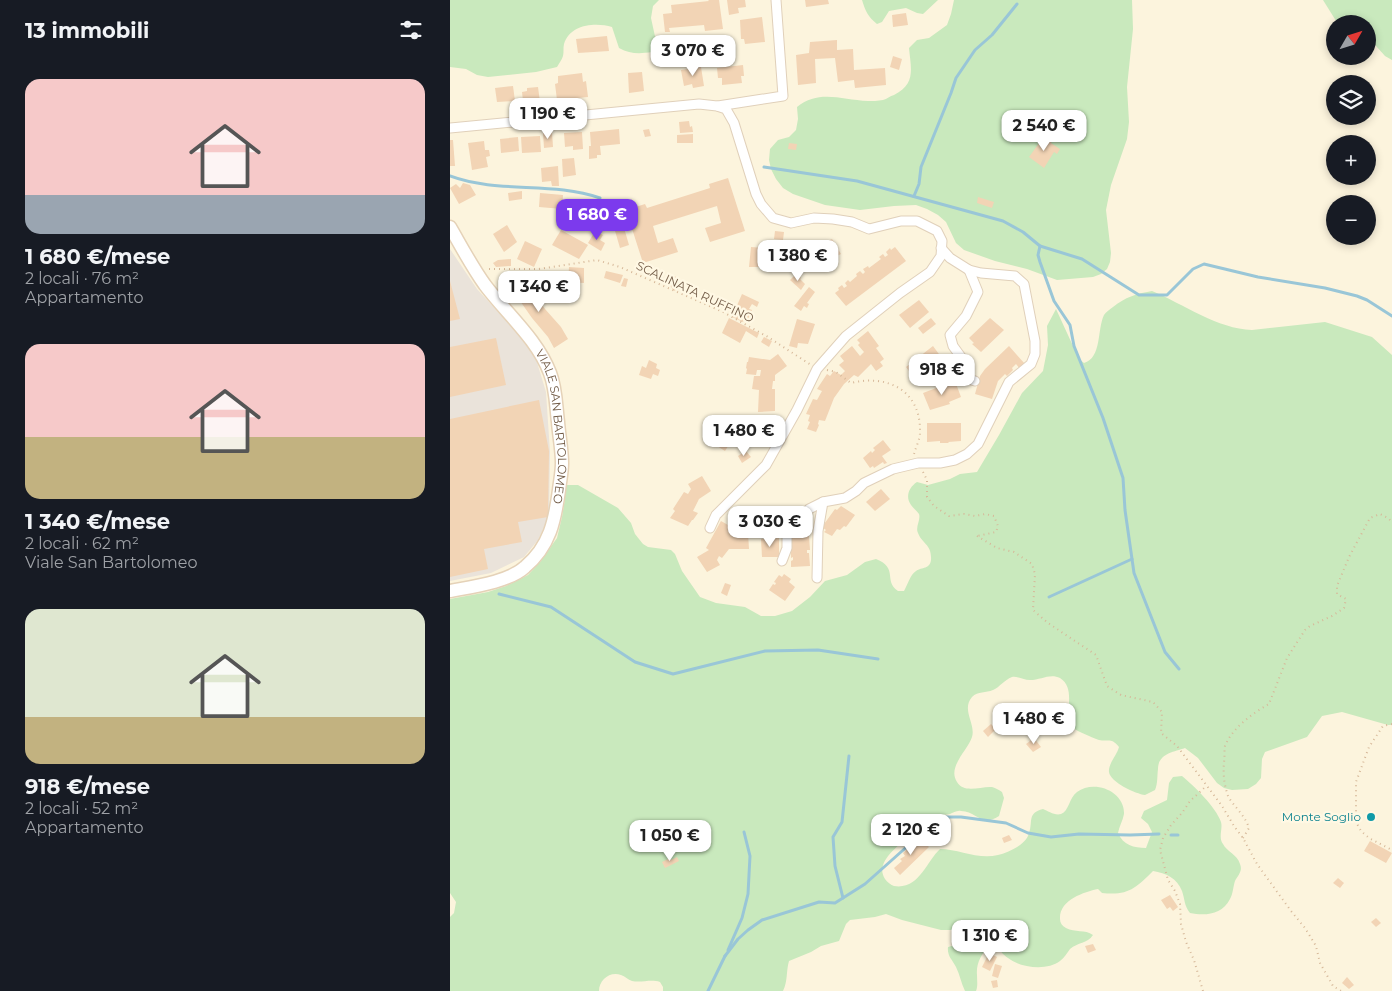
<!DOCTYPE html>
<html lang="it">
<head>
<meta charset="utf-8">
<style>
	body { margin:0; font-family:Montserrat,sans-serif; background:#242831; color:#f1f3f6; height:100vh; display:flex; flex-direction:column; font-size:19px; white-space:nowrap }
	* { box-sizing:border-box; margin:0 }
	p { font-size:16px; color:#9ea1a6 }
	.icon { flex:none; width:28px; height:28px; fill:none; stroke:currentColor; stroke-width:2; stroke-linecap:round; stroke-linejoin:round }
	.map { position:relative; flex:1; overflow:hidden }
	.panel { display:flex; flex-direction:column; background:#171b24; width:450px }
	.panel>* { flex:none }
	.needle { width:32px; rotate:51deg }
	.buttons { position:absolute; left:876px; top:15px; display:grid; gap:10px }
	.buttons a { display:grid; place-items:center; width:50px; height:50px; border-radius:50%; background:#171b24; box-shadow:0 2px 8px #0003; font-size:25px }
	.price { position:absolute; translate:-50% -42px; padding:0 11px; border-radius:10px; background:#fff; color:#222; font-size:16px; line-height:32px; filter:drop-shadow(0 1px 2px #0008) }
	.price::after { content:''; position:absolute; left:50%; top:30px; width:15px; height:11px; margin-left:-8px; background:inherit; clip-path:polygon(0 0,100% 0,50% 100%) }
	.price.active { background:#7c3aed; color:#fff }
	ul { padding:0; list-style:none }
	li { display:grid; align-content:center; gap:10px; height:265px; padding:0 25px }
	li span { display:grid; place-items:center; height:155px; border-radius:15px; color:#555 }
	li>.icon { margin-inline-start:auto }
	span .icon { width:90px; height:90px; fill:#fffc; stroke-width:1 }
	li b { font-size:21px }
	h2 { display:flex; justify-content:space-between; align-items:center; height:60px; padding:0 25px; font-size:21px }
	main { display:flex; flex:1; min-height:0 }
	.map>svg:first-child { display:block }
</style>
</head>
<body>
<main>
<section class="panel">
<h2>13 immobili<svg class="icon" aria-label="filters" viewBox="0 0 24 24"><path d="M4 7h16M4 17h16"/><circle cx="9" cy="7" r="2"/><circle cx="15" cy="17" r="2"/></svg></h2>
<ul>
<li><span style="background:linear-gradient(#f6c9c9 75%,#9aa5b1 0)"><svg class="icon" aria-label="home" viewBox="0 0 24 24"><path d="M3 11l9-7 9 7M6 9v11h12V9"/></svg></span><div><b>1 680 €/mese</b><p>2 locali · 76 m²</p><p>Appartamento</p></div></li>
<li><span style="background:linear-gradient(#f6c9c9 60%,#c2b280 0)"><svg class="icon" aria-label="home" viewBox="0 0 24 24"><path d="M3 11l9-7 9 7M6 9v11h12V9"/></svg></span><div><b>1 340 €/mese</b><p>2 locali · 62 m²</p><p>Viale San Bartolomeo</p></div></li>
<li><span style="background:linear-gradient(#dfe7d0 70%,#c2b280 0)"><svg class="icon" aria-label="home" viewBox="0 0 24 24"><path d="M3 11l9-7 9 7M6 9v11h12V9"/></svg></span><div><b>918 €/mese</b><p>2 locali · 52 m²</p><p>Appartamento</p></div></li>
</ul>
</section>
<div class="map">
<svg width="942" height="991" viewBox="0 0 942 991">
	<rect width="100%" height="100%" fill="#fcf4dd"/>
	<polygon fill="#eae3da" points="0,249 27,289 65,330 86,359 96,392 100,452 99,517 88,540 74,557 41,573 0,581"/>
	<g fill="#c9e9bd">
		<path d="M0 0H209L203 6 201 18 206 41 202 52C189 54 180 54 169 48L162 27C146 22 120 24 114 44 113 48 114 52 113 56 112 60 109 63 107 67L86 72 38 77 27 75 16 69 0 67Z"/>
		<path d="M412 0H488L473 14 467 13 456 8 439 11 432 22 427 24C418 17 415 10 412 0Z"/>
		<path d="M504 0H682L683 29 677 87 679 122 677 139 661 185 656 210 661 253 660 262 657 269 651 274 643 277 607 280 577 269 545 261 514 250 506 243 496 222 488 215 477 209 466 205 444 206 410 210 375 205 343 194 333 188 326 179 321 169 319 160 320 149 328 140 339 137 346 130 348 119 347 107C369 89 392 100 418 101 422 101 428 101 433 100 437 99 440 96 444 95 466 84 461 69 459 48L467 40 479 38 497 25 501 14Z"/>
		<polygon points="873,0 942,0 942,60 935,56 918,37 918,24 888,24"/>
		<path d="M702 291C733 304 768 329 802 330L875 322 922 337 942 355V725H938L892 712 872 716 857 737 815 752 812 759 811 778 806 784 798 789 782 790 774 788 767 783 748 758 735 748C723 752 708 754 708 769 707 776 708 783 705 790L695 795C686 794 660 782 659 772 658 764 667 755 669 747 661 737 659 742 649 740 646 739 624 730 622 727 612 718 628 689 610 678 600 673 591 680 580 680 574 680 568 676 562 677 554 680 550 687 543 690 536 693 528 691 522 697 511 710 526 724 522 737 518 750 497 767 507 782 514 794 531 786 542 787 546 788 549 790 552 792L554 798 549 816C531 828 527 811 511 811 507 810 503 813 500 814 491 816 481 815 473 818 467 822 464 830 459 836 449 846 424 862 435 879 437 882 441 885 444 886 469 890 476 862 490 849 509 849 528 860 548 855 559 852 576 845 579 833 583 821 577 813 593 809 598 811 605 816 611 814 619 811 619 798 627 792 644 779 675 791 674 814 673 820 669 827 668 833 673 845 684 848 696 848L702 832 698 824 691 818 694 811 717 800 719 783 723 777 732 776C744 786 766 807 771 822 773 829 768 837 773 844 777 852 787 854 790 864 793 871 788 875 785 881 783 887 783 894 780 899 772 915 755 916 740 913 734 905 735 900 732 891 727 878 716 873 703 871 686 888 678 896 652 893L648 889C634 892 609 900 610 919 610 923 612 926 616 928 625 933 635 929 643 935 637 944 628 942 620 949 617 953 614 958 610 961 597 971 571 968 558 958 550 953 551 947 539 946 531 954 526 964 527 975 527 981 528 986 526 991H515C511 983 510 975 506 967 502 959 497 956 498 947L509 944 512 940 511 934 508 930H491L452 920 436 914 425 917 400 920 396 924 389 941 371 946 361 952 339 961C336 971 338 981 333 991H213V987L210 982C201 979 191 983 182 981 178 980 175 976 171 975 160 971 149 980 149 991H0V917L4 913 6 902 0 893V599L38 592 56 586 78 575 90 562 107 538 112 517 115 499V485H128L168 508 181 523 185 534 193 544 198 547 221 550 225 554 232 571 250 597 266 603 295 607 311 616H325L342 611 360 597 375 581 397 575 415 562 426 559C449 568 433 581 448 591H454C458 584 460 575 466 571 472 567 480 569 481 560 482 544 472 544 468 533 465 527 471 520 469 514 467 511 463 508 461 505 455 497 459 487 467 482L478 485 500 479 510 474 527 472 549 435 572 393 593 371 598 345 597 326 606 309 629 359 634 363C652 358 647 329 654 315 656 312 660 309 663 307 676 297 685 294 702 291Z"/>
	</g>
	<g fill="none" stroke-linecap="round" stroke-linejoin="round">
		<g stroke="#99c6d7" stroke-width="3">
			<polyline points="314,167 407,181 553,221 573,232 590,246 632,259 689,295 717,295 743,269 754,264 808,277 875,288 907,296 917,300 942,316"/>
			<path d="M0 176C48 194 102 181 150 198"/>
			<polyline points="464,196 469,184 471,167 501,93 506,78 525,50 542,35 567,4"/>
			<polyline points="590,246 588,255 590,262 604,301 620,325 624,346 653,418 673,478 675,510 684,573 715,652 729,669"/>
			<polyline points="49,594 101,607 185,662 223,674 315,651 368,650 428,659"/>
			<polyline points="599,597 682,559"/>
			<polyline points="721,835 728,835"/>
			<polyline points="393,898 385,866 383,837 392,822 399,756"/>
			<polyline points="278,950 292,918 298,894 300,856 294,832"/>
			<polyline points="275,956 288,939 298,930 312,920 369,902 385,903 415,884 479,827 496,817 511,817 556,823 578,833 601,837 629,834 680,835 709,834"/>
			<polyline points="258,991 275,956"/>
		</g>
	</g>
	<g fill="#f2d4b5">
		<polygon points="258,0 269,0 273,29 255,31 254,25 219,28 220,32 215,32 213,14 222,13 221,5 259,1"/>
		<polygon points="277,0 295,0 296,7 288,8 289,13 279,15"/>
		<polygon points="355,0 378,0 379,4 356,7"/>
		<polygon points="456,13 458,25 443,27 442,15"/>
		<polygon points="312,17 315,42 295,44 294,39 291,39 290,20"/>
		<polygon points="157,36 159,51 128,53 126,39"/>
		<polygon points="387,40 387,50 403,49 404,70 435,68 436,85 405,88 404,80 388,82 385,58 365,59 366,83 348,85 346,55 359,53 360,42"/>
		<polygon points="443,56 452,59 449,70 440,67"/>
		<polygon points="293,65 294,76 291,76 292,83 272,85 272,78 268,78 267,68"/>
		<polygon points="251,67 254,86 243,88 242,84 234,86 231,70"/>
		<polygon points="192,72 194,91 179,93 178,73"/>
		<polygon points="132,73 133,82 136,81 138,97 107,100 105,84 108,83 108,76"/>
		<polygon points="63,86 65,101 47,102 45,88"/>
		<polygon points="88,87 90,102 81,102 81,100 73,101 72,92 77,91 77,88"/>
		<polygon points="239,121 240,127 242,126 243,132 230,133 229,122"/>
		<polygon points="169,129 170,144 150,146 151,155 147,155 147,158 139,159 139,146 141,146 140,132"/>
		<polygon points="199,129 201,136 195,137 193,130"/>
		<polygon points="102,132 103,147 94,148 93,133"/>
		<polygon points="132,132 133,149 123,150 123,146 115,147 114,133"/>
		<polygon points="243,134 243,143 227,143 227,135"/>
		<polygon points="595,135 603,139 601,143 610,149 607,154 604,152 594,168 579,157"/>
		<polygon points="90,136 91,152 72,153 71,137"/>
		<polygon points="68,137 69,151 51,153 50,139"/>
		<polygon points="0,140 3,140 5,166 0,166"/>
		<polygon points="34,141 35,150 39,150 40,156 36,157 38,167 22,170 18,143"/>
		<polygon points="339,143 347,144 346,150 338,149"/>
		<polygon points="124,158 126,175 113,177 112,159"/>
		<polygon points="108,166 109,186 102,186 101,181 92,182 91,168"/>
		<polygon points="278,178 295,231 260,242 255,228 271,223 267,206 203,226 208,243 223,238 228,252 193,263 176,210 195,204 197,208 260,188 259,184"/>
		<polygon points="13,183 20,185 26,195 9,204 0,188 6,184 10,188"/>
		<polygon points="72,191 72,199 59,201 58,193"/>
		<polygon points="90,193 113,195 112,209 89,207"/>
		<polygon points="528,197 544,202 542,208 527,203"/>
		<polygon points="172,221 179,245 170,248 163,224"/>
		<polygon points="57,225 67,242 54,252 43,234"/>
		<polygon points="111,230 138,245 129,259 102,245"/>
		<polygon points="145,231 153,235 150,240 155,243 151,251 138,243"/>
		<polygon points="325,231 334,232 333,240 324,239"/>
		<polygon points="382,239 391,254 376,261 373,257 352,268 343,252 365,240 369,245"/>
		<polygon points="321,240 332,244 324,263 314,259 314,267 299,267 301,247 315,248 315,258"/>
		<polygon points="75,241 92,249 84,267 67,259"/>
		<polygon points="445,247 456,261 396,306 385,293 389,290 388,288 392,285 394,288 397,286 395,283 398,280 400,282 407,276 406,274 410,271 413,274 415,272 413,269 418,266 419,268 431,259 429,257 433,254 435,257 438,255 436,252 440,248 441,250"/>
		<polygon points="61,259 61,266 46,267 43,263 48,260"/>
		<polygon points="119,267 134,268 134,283 118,282"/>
		<polygon points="156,271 173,275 170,283 154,278"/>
		<polygon points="347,273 351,278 350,279 355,284 351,290 340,280"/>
		<polygon points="225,276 232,286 224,291 217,281"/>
		<polygon points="68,278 80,288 95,309 111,327 118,339 104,348 98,337 82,318 68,298 58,290"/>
		<polygon points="174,278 178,279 176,287 171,286"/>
		<polygon points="0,281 10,319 0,321"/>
		<polygon points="359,287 365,292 357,303 359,304 357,308 354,306 351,311 344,306"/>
		<polygon points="292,294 309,302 307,307 302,304 299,309 302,310 298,319 295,318 293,322 282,317"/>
		<polygon points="469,300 479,312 460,328 449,315"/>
		<polygon points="279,318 309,333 307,338 296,331 290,343 272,333"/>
		<polygon points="481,318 486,324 473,334 468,328"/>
		<polygon points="540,318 554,330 531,352 522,344 524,343 519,338"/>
		<polygon points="347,319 365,324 358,344 348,343 347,348 339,346"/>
		<polygon points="418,331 429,346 426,348 434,359 430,362 433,366 426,371 421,364 408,377 404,375 394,384 384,398 375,421 369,420 368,424 369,425 366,432 357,429 360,422 358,421 360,415 356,414 363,399 367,400 372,391 367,389 377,374 380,376 384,371 391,375 395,371 389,365 394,361 390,356 402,346 410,356 414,352 408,345 410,343 407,340"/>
		<polygon points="314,337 322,341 319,347 311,342"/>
		<polygon points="46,338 56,385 0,397 0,347"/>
		<polygon points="483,346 494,361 484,369 485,371 478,375 478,374 467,382 456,367"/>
		<polygon points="559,346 575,364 570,369 566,364 562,368 563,370 557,376 555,374 548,381 542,399 525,394 530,376 535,369"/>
		<polygon points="328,354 337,366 325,375 325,381 323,381 322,389 325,389 325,411 308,412 309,390 302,389 304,376 310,376 311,370 307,370 306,375 296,374 297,369 296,368 297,362 298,362 299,357 320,360"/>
		<polygon points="199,360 207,364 206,368 210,370 208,376 203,374 201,379 189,375 192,366 196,368"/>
		<polygon points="505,381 511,397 499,402 500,404 480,410 473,393"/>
		<polygon points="89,400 99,451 98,517 68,522 72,542 34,549 38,569 0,577 0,419"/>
		<polygon points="477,423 511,423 511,441 498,442 499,443 490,443 490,441 477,442"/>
		<polygon points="277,432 284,437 275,451 267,446"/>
		<polygon points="433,440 441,450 432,456 437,463 434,464 433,462 424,468 423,466 420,468 413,458 421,451 422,453 425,450 423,448"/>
		<polygon points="296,451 301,457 292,463 288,456"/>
		<polygon points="252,476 261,491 249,499 243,511 248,513 243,520 242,520 238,526 220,518 225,511 223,509 234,492 238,494 241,489 238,484"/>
		<polygon points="431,489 440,499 425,511 416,502"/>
		<polygon points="391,506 405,515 396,527 394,526 390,530 387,529 382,536 374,532 376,530 372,527 385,509 387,510"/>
		<polygon points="271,521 292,533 298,533 299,549 279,549 272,558 269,556 267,560 270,565 257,572 247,557 259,550 256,548"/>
		<polygon points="341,536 359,536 360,550 357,550 357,553 359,553 360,566 341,567 341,561 343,560 343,557 341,558 341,545 342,545 342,543 340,543"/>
		<polygon points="329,538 329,557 312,557 311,539"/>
		<polygon points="334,574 341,579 339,582 345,587 335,601 319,590 323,584 325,585 326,583 324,582 329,575 332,577"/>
		<polygon points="275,583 281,585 277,596 271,593"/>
		<polygon points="564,707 571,708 571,714 563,712"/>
		<polygon points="541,724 546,729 538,737 533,731"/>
		<polygon points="584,738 591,747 583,752 576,744"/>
		<polygon points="559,835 562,840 554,843 552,838"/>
		<polygon points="470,838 479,847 450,875 444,868 452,861 450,859 455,856 453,853"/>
		<polygon points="920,841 942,853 936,863 914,851"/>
		<polygon points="227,857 229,861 215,868 212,862 220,858 221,860"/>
		<polygon points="888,878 894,883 890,888 883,883"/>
		<polygon points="720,895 728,907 723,911 720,907 717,909 711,900"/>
		<polygon points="926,918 931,923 926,927 921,922"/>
		<polygon points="643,944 646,950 638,953 635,946"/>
		<polygon points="539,953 547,957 540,971 532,967"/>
		<polygon points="545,964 552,966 548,978 542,976"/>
		<polygon points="897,977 904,985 899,989 892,983"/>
		<polygon points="547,980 548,987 543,988 541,981"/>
	</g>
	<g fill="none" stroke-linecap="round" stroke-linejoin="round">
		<defs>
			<g id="minor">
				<polyline points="268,106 333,96 326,0"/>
				<polyline points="0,128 249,104 267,106 276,109 284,123 306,194 311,204 323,218 341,223 364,218 383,219 402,222 419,229 451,221 467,221 487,231 492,241 491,256 480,272 450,293 396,336 367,369 347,410 316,465 266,515 260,528"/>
				<polyline points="519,270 528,292 516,316 500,335 503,346 511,357 506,369 509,376 525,381"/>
				<polyline points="332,561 337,548 337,537 340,529 359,509 373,502 395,498 406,491 414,483 443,469 468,463 490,463 505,460 517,454 528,444 559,382 581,364 585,354 585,341 574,284 565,276 531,273 519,270 500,258 491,248"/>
				<polyline points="367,578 368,531 373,502"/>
			</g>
			<g id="secondary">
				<path id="s1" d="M0 227C11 246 22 267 35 285 57 314 87 339 100 373 106 388 106 406 108 422 109 435 112 450 112 463 112 472 110 481 109 490 105 520 100 546 75 567 59 582 21 587 0 591"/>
			</g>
		</defs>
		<use href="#minor" stroke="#e0d0ba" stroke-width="11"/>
		<use href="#secondary" stroke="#e5d2b8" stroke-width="15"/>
		<g stroke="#d6b899" stroke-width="2" stroke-dasharray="1 4" stroke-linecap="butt">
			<polyline points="39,269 89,269 147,260 170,267 273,312 318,337 361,365"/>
			<path d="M377 370 386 372 401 383C437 374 471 390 470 432 470 439 466 447 464 454"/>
			<polyline points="473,472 477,480 477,497 484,506 499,516 514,514 525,516 535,514 544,516 548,526 546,532 527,536"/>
			<polyline points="527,536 547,548 564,552 582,564 585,574 583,610 598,623 646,655 657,686 671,695 703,702 712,712 711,733 727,746 772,806 784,826 793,838 807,864 841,911 855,928 866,946 870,963 883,986 891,991"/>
			<polyline points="942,724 933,726 919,747 906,782 906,822 911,831 919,838 942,850"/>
			<path d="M793 838 799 828C795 815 784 807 778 796 774 784 773 774 774 762 775 757 774 751 775 746 782 728 803 713 819 704L837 658 855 630 860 626 882 616 894 608 896 599 887 594V586L899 557 920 518 930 514 938 518 942 522"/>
			<polyline points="753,991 744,960 736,942 731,924 730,904 725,891 718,880 710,850 713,838 721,825 732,813 740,801 751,791 756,786"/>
		</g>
		<use href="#minor" stroke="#fff" stroke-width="9"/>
		<use href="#secondary" stroke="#fff" stroke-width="12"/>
	</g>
	<circle fill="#0f9aa8" stroke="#fff8e4" stroke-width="2" cx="921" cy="817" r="5"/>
	<g text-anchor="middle" stroke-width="4.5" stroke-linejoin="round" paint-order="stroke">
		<g font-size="12" fill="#725b46" stroke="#fff8e4">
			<text transform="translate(245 292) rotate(25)" y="4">SCALINATA RUFFINO</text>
			<text dy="4" stroke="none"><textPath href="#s1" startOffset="231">VIALE SAN BARTOLOMEO</textPath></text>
		</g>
		<g font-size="12" fill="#0d838f" stroke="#fff8e4" text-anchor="end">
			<text x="911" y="821">Monte Soglio</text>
		</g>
	</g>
</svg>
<div class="buttons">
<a><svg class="needle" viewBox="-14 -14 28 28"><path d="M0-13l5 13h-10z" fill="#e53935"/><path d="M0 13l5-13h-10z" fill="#9ea1a6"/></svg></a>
<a><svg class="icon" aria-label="layers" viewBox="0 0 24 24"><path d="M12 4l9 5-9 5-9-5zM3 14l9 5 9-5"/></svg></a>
<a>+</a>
<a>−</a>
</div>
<b class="price" style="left:243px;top:77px">3 070 €</b>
<b class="price" style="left:98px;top:140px">1 190 €</b>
<b class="price" style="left:594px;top:152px">2 540 €</b>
<b class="price active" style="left:147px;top:241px">1 680 €</b>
<b class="price" style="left:348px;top:282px">1 380 €</b>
<b class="price" style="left:89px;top:313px">1 340 €</b>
<b class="price" style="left:492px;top:396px">918 €</b>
<b class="price" style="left:294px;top:457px">1 480 €</b>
<b class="price" style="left:320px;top:548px">3 030 €</b>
<b class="price" style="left:584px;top:745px">1 480 €</b>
<b class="price" style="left:461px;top:856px">2 120 €</b>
<b class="price" style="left:220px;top:862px">1 050 €</b>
<b class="price" style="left:540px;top:962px">1 310 €</b>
</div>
</main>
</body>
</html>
